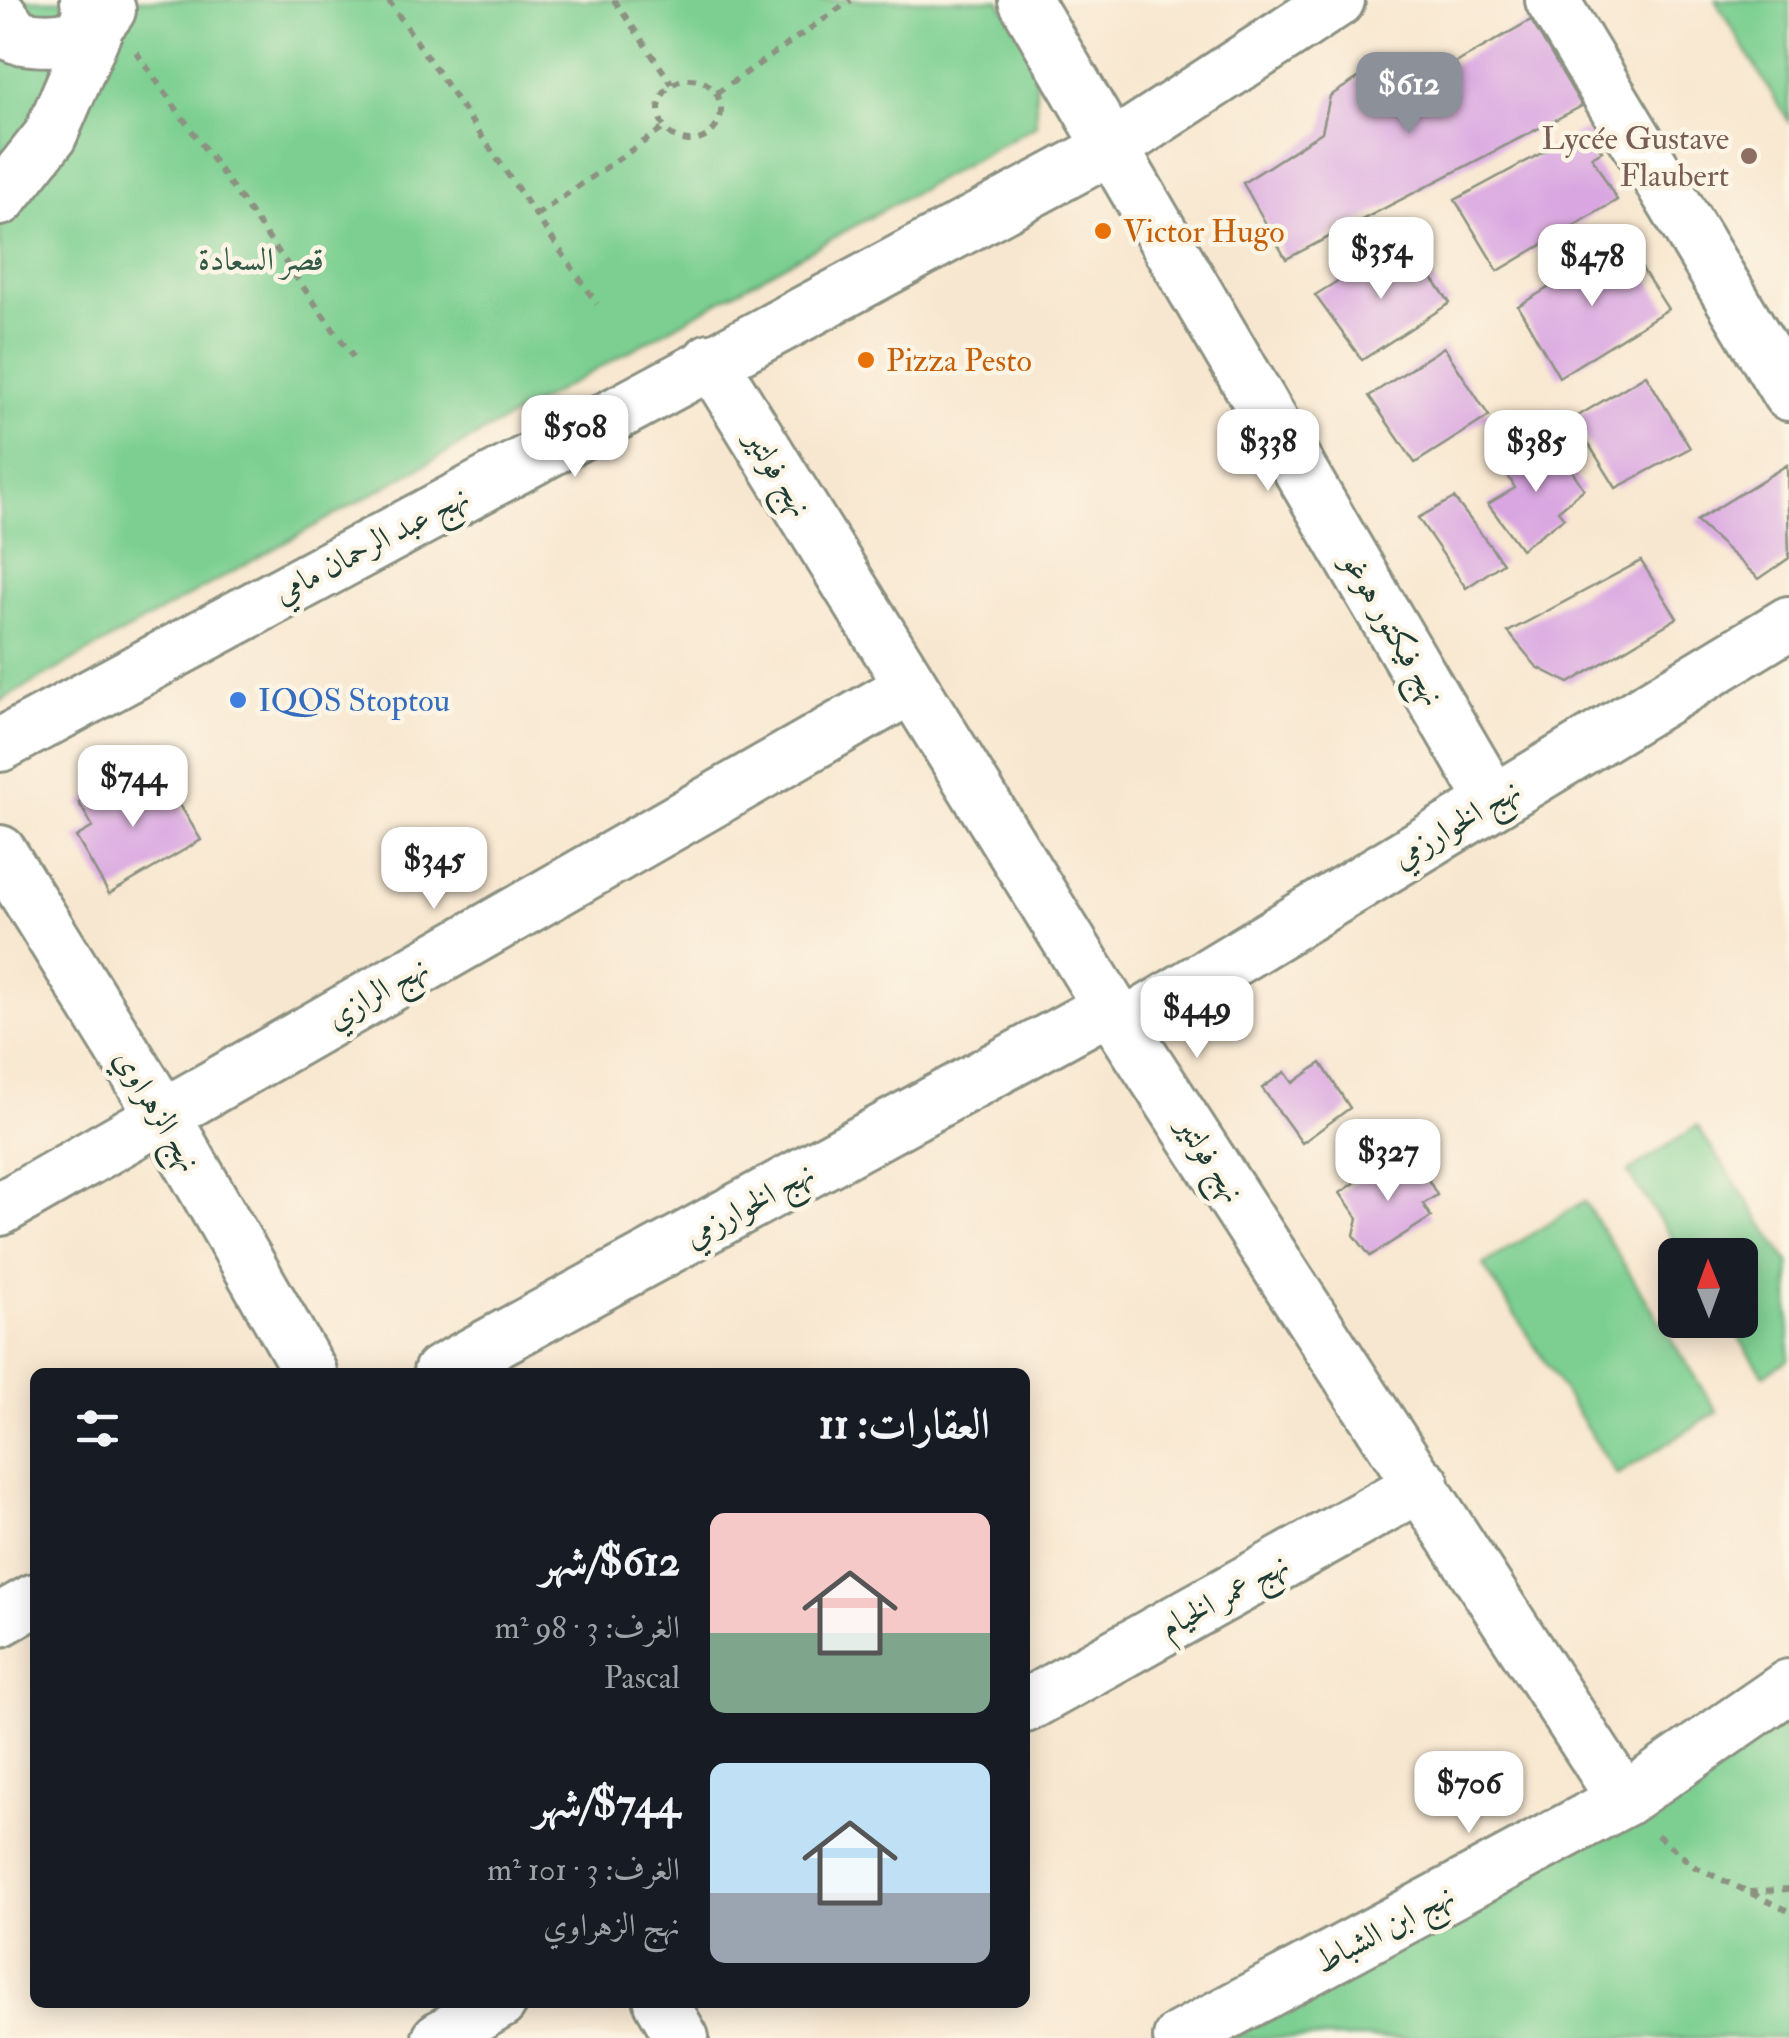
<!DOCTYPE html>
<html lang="ar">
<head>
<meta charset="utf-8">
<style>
	body { margin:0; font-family:"IM FELL Double Pica",Amiri,serif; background:#242831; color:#f1f3f6; direction:rtl; height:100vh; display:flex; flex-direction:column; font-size:38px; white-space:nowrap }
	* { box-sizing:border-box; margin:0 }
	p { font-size:32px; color:#9ea1a6 }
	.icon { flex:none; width:55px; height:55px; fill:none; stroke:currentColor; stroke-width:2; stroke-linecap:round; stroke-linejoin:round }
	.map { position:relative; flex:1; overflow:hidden; direction:ltr }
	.sheet { position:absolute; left:30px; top:1368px; width:1000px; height:640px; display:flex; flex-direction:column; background:#171b24; border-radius:15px; box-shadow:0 5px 25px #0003; direction:rtl }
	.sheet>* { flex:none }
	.needle { width:65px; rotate:359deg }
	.tools { position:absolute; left:1658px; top:1238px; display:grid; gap:20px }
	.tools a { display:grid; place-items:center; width:100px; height:100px; border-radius:15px; background:#171b24; box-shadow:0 5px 25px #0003; font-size:50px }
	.price { position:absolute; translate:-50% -85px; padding:0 22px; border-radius:20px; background:#fff; color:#222; font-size:32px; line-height:65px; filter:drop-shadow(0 2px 5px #0008) }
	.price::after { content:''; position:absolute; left:50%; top:60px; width:30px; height:22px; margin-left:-15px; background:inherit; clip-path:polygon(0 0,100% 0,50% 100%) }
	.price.current { background:#8c9099; color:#fff }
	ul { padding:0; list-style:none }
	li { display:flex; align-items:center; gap:30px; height:250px; padding:0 40px }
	li span { display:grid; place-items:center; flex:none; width:280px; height:200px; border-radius:15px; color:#555 }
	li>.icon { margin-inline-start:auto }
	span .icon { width:120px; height:120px; fill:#fffc; stroke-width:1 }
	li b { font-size:42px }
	h2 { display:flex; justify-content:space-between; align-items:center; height:120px; padding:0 40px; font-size:42px }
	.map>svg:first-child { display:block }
</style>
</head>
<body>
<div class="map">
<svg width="1789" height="2038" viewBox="0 0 1789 2038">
	<rect width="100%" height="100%" fill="#fcf5e5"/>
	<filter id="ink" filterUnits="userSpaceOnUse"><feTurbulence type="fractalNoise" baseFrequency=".01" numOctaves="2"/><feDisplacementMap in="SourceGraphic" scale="20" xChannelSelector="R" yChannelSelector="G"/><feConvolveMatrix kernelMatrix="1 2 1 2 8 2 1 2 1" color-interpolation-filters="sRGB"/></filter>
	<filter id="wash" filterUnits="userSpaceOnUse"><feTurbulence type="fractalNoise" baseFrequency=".0048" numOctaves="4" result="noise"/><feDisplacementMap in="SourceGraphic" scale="40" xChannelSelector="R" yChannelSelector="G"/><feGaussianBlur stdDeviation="2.25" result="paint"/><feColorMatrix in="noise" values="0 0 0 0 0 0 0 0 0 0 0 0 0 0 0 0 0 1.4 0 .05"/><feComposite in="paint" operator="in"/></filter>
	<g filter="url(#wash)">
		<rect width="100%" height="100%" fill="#f8e7d0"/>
		<g fill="#7ccf91" stroke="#4e8662" stroke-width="2.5">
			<polygon points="0,0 999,0 1036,57 1036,125 0,701"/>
			<polygon points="1715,0 1789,0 1789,122"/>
			<polygon points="1697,1126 1789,1263 1789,1359 1764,1375 1727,1320 1740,1320 1740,1255 1683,1255 1628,1172"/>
			<polygon points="1584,1201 1717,1412 1617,1475 1483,1265"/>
			<polygon points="1789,1706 1789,2038 1232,2038"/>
		</g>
		<g id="blocks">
			<g fill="#d9a6e1">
				<polygon points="1531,20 1582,106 1286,259 1243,183 1322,132 1330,96 1374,68 1412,88"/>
				<polygon points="1584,130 1602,151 1592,157 1617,200 1498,271 1455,200"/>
				<polygon points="1625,242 1668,309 1559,377 1518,306"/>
				<polygon points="1386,251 1402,269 1419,260 1450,303 1362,360 1315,295"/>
				<polygon points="1444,347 1489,416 1415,463 1369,396"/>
				<polygon points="1646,375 1690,448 1616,488 1573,419"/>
				<polygon points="1556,446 1584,489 1558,511 1564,518 1521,549 1488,504 1515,488 1502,465 1522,453 1534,460"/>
				<polygon points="1787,465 1789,558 1759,579 1696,521"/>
				<polygon points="1454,498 1503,563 1466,588 1418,518"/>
				<polygon points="1641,561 1677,618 1569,683 1537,667 1508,632"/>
				<polygon points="137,769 150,793 167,783 201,840 109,894 76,837 93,827 79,803"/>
				<polygon points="1321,1063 1350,1108 1302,1143 1262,1088 1285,1072 1293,1083"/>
				<polygon points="1395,1155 1408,1175 1420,1165 1437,1195 1423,1204 1431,1217 1370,1256 1354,1235 1358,1218 1340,1193"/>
			</g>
		</g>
	</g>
	<g filter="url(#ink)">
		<use href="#blocks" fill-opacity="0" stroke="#8c9282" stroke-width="2.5"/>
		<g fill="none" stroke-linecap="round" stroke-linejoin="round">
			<defs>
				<g id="minor">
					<polyline points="1025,0 1493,800"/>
					<polyline points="1552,0 1789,394"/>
					<path d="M0 14 17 37C53 43 87 42 109 10"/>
					<polyline points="0,199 50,136 96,29 87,0"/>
					<polyline points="710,360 1110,1007 1624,1800"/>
					<polyline points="0,745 1113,147 1338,0"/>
					<polyline points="0,852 163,1115 310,1372"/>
					<polyline points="1124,1026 1789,623"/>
					<polyline points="0,1209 911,687"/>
					<polyline points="440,1372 1110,1007"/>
					<polyline points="0,1620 35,1600"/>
					<polyline points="1025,1706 1423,1484"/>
					<polyline points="661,2002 682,2038"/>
					<polyline points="439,2038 500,2002"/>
					<polyline points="1180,2038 1624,1800 1789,1686"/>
				</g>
			</defs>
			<use href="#minor" stroke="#8c9282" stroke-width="58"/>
			<g stroke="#8c9282" stroke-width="6" stroke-dasharray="8 8" stroke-linecap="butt">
				<polyline points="388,0 597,304"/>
				<polyline points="614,0 672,84"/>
				<polyline points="136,52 353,357"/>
				<circle cx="690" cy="110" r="31"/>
				<polyline points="717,93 851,0"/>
				<polyline points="536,215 664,128"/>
				<polyline points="1657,1835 1695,1867 1789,1911"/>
				<polyline points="1750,1892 1789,1889"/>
			</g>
			<use href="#minor" stroke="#fff" stroke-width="52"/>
		</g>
	</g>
	<circle fill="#8d6e63" stroke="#fcf5e5" stroke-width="4" cx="1749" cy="156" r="10"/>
	<g fill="#e8710a" stroke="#fcf5e5" stroke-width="4">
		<circle cx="1103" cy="231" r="10"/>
		<circle cx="866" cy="360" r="10"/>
	</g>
	<circle fill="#3f7fe0" stroke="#fcf5e5" stroke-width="4" cx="238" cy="700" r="10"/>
	<g text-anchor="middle" stroke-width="9" stroke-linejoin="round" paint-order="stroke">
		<g font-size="32" fill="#785e54" stroke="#fcf5e5" text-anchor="end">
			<text x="1729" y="149">Lycée Gustave<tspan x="1729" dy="37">Flaubert</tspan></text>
		</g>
		<g font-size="32" fill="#c56008" stroke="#fcf5e5" text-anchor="start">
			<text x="1123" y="242">Victor Hugo</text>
			<text x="886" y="371">Pizza Pesto</text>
		</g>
		<g font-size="32" fill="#325a47" stroke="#fcf5e5">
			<text x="261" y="270">قصر السعادة</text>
		</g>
		<g font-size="32" fill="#1f3d34" stroke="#fcf5e5">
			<text transform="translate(779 473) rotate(58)" y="11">نهج فولتير</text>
			<text transform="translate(371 544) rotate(-28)" y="11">نهج عبد الرحمان مامي</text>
			<text transform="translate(1394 629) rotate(60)" y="11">نهج فيكتور هوغو</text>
			<text transform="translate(1456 823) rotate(-31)" y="11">نهج الخوارزمي</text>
			<text transform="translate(377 992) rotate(-30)" y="11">نهج الرازي</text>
			<text transform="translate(158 1110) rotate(59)" y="11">نهج الزهراوي</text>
			<text transform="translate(1211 1159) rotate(57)" y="11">نهج فولتير</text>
			<text transform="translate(749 1204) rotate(-29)" y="11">نهج الخوارزمي</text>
			<text transform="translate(1224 1595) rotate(-29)" y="11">نهج عمر الخيام</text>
			<text transform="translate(1384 1928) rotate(-28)" y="11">نهج ابن الشباط</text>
		</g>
		<g font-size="32" fill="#366cbe" stroke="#fcf5e5" text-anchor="start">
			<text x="258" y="711">IQOS Stoptou</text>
		</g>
	</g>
</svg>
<div class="tools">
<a><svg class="needle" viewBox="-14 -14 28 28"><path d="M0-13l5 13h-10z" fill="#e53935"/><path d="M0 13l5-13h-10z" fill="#9ea1a6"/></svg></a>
</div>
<b class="price current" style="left:1409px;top:137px">$612</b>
<b class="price" style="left:1381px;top:302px">$354</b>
<b class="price" style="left:1592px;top:309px">$478</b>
<b class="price" style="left:575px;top:480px">$508</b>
<b class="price" style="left:1268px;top:494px">$338</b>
<b class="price" style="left:1536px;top:495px">$385</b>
<b class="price" style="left:133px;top:830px">$744</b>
<b class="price" style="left:434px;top:912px">$345</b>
<b class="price" style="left:1197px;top:1061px">$449</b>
<b class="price" style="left:1388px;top:1204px">$327</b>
<b class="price" style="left:1469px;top:1836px">$706</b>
<section class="sheet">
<h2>العقارات: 11<svg class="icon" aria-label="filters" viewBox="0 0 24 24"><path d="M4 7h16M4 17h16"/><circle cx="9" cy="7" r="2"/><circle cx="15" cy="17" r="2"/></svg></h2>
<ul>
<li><span style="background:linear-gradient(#f6c9c9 60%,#7fa58c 0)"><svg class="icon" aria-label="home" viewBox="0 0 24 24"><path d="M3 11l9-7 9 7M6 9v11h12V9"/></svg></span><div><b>$612/شهر</b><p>الغرف: 3 · 98 m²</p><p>Pascal</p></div></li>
<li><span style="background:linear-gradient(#bfe0f5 65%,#9aa5b1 0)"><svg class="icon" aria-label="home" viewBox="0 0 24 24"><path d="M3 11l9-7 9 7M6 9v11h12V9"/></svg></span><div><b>$744/شهر</b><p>الغرف: 3 · 101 m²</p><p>نهج الزهراوي</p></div></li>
</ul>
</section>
</div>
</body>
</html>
